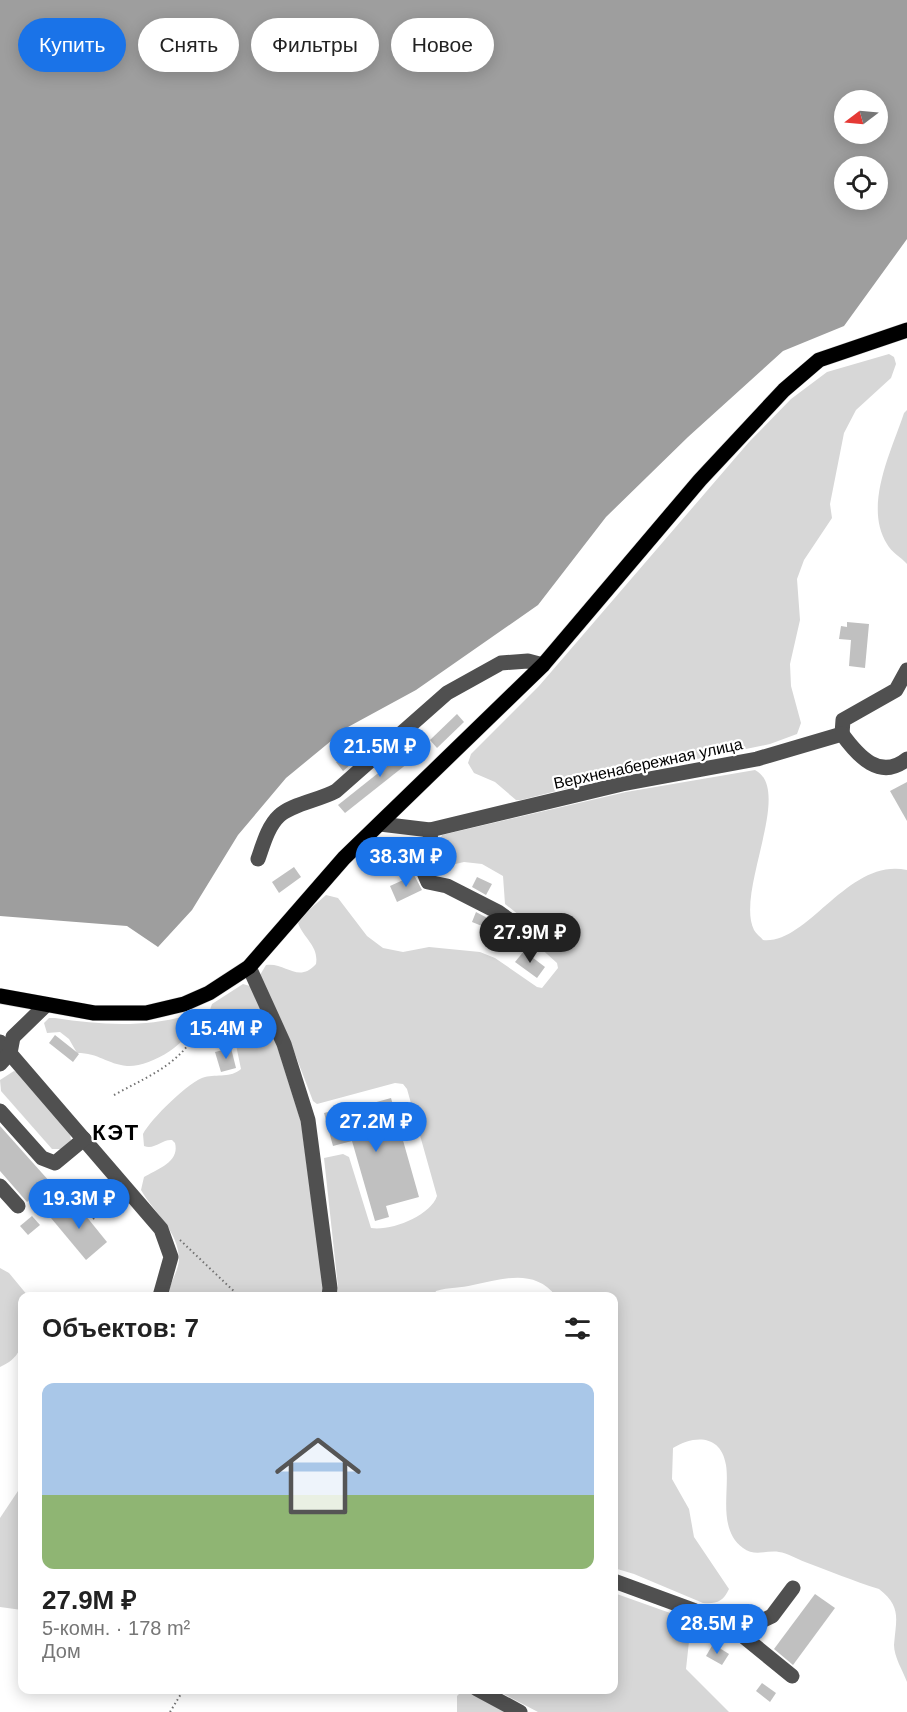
<!DOCTYPE html>
<html lang="ru">
<head>
<meta charset="utf-8">
<style>
	body { margin:0; font-family:Helvetica,sans-serif; background:#f6f6f6; color:#222; height:100vh; display:flex; flex-direction:column; font-size:22px; white-space:nowrap }
	* { box-sizing:border-box; margin:0 }
	p { font-size:20px; color:#767676 }
	.icon { flex:none; width:33px; height:33px; fill:none; stroke:currentColor; stroke-width:2; stroke-linecap:round; stroke-linejoin:round }
	.map { position:relative; flex:1; overflow:hidden }
	.details { position:absolute; left:18px; top:1292px; width:600px; height:402px; display:flex; flex-direction:column; background:#fff; border-radius:12px; box-shadow:0 3px 15px #0003 }
	.details>* { flex:none }
	.guide { position:absolute; left:18px; top:18px; width:600px; height:54px; display:flex; gap:12px }
	.needle { width:39px; rotate:254deg }
	.controls { position:absolute; left:834px; top:90px; display:grid; gap:12px }
	.controls a { display:grid; place-items:center; width:54px; height:54px; border-radius:50%; background:#fff; box-shadow:0 3px 15px #0003; font-size:30px }
	.price { position:absolute; translate:-50% -51px; padding:0 14px; border-radius:21px; background:#1a73e8; color:#fff; font-size:20px; line-height:39px; filter:drop-shadow(0 2px 3px #0008) }
	.price::after { content:''; position:absolute; left:50%; top:36px; width:18px; height:14px; margin-left:-9px; background:inherit; clip-path:polygon(0 0,100% 0,50% 100%) }
	.price.selected { background:#222; color:#fff }
	ul { padding:0; list-style:none }
	li { display:grid; align-content:center; gap:12px; height:318px; padding:0 24px }
	li span { display:grid; place-items:center; height:186px; border-radius:12px; color:#555 }
	li>.icon { margin-inline-start:auto }
	span .icon { width:108px; height:108px; fill:#fffc; stroke-width:1 }
	li b { font-size:26px }
	h2 { display:flex; justify-content:space-between; align-items:center; height:72px; padding:0 24px; font-size:26px }
	.tag { padding:0 21px; border-radius:27px; background:#fff; box-shadow:0 3px 15px #0003; font-size:21px; line-height:54px }
	.tag.selected { background:#1a73e8; color:#fff }
	.map>svg:first-child { display:block }
</style>
</head>
<body>
<div class="map">
<svg width="907" height="1712" viewBox="0 0 907 1712">
	<rect width="100%" height="100%" fill="#fff"/>
	<g fill="#d7d7d7">
		<polygon points="889,354 894,357 896,364 891,378 856,410 844,433 830,504 832,518 804,560 797,579 800,620 790,664 791,686 801,723 797,734 770,744 620,775 521,800 516,800 495,782 474,773 468,763 471,754 539,686 749,442 791,399 827,372"/>
		<path d="M907 410V564C901 557 891 552 887 544 863 506 892 450 904 413Z"/>
		<path d="M755 770C794 790 735 892 754 930 756 934 761 937 763 940 808 945 848 857 907 870V1682C903 1671 894 1657 894 1645 896 1619 902 1607 879 1589 853 1581 830 1571 805 1562 797 1559 787 1553 779 1552 767 1550 754 1557 743 1548 717 1529 730 1490 726 1465 721 1434 694 1435 673 1448L672 1479 689 1509 694 1537 729 1589C723 1602 716 1604 703 1603L634 1574 614 1568V1296H556C534 1268 503 1279 473 1285 461 1288 449 1287 436 1291L434 1296H336L338 1287 324 1158 343 1154 349 1157 371 1228C392 1231 430 1216 437 1196L407 1089 403 1084 395 1083 317 1104 313 1101 290 1041 260 975 266 965C286 962 298 984 316 964 319 946 304 939 298 923L301 917 326 895 338 898 367 936 383 948 403 952 429 947 480 952 495 958 537 987 542 988 558 968 557 963 537 945 524 919 505 904 503 876 482 864 464 862 438 868 433 864 432 857 442 835 626 792Z"/>
		<path d="M243 984 250 986 277 1046 301 1122 323 1286 322 1296H168C169 1284 178 1272 179 1260 179 1231 154 1213 141 1190L144 1177C157 1169 180 1162 175 1143L172 1140C162 1139 155 1150 144 1146L143 1134C150 1120 190 1080 205 1077 217 1074 231 1078 241 1069L236 1045 232 1043 208 1048 200 1039 212 1004Z"/>
		<path d="M189 1015 193 1016C197 1041 149 1068 127 1066 107 1064 99 1053 77 1053L69 1039 60 1032 47 1033 44 1023 49 1018H55C101 1025 144 1028 189 1015Z"/>
		<polygon points="14,1071 19,1073 70,1133 71,1140 61,1149 52,1149 1,1091 0,1080"/>
		<path d="M0 1268 9 1273 28 1296H22C22 1326 32 1353 0 1367Z"/>
		<polygon points="22,1485 22,1610 0,1607 0,1518"/>
		<polygon points="614,1593 687,1619 691,1623 686,1669 729,1712 538,1712 494,1689 614,1689"/>
		<polygon points="467,1691 505,1712 457,1712 457,1696 461,1692"/>
	</g>
	<path fill="#9e9e9e" fill-rule="evenodd" d="M0 0H907V239L844 326 783 351 688 437 606 517 538 605 416 690 348 727 286 778 238 835 192 910 158 947 127 926 0 916ZM844 100H878V134H844ZM844 166H878V200H844Z"/>
	<g fill="#c0c0c0">
		<polygon points="847,622 869,624 865,668 849,666 851,640 839,639 841,626 847,627"/>
		<polygon points="457,714 464,722 437,748 430,740"/>
		<polygon points="416,743 422,752 345,813 338,805"/>
		<polygon points="349,752 356,760 343,771 336,762"/>
		<polygon points="907,782 907,821 890,791"/>
		<polygon points="294,867 301,877 279,893 272,882"/>
		<polygon points="414,875 422,890 397,902 390,886"/>
		<polygon points="477,877 492,884 486,895 472,887"/>
		<polygon points="476,912 495,922 492,930 472,922"/>
		<polygon points="524,951 545,967 537,978 515,962"/>
		<polygon points="55,1035 79,1054 73,1062 49,1043"/>
		<polygon points="231,1048 236,1068 221,1072 215,1052"/>
		<polygon points="391,1098 419,1197 386,1206 389,1217 375,1221 352,1141 333,1146 324,1113 343,1108 344,1111"/>
		<polygon points="0,1126 50,1182 27,1202 0,1171"/>
		<polygon points="73,1200 107,1242 86,1260 51,1218"/>
		<polygon points="32,1216 40,1225 28,1235 20,1226"/>
		<polygon points="815,1594 835,1608 793,1665 774,1649"/>
		<polygon points="713,1644 729,1654 722,1665 706,1656"/>
		<polygon points="762,1683 776,1693 770,1702 756,1691"/>
	</g>
	<g fill="none" stroke-linecap="round" stroke-linejoin="round">
		<defs>
			<polyline id="major" points="0,996 94,1013 146,1013 184,1004 209,993 249,967 344,858 543,665 700,480 784,390 819,360 907,330"/>
		</defs>
		<use href="#major" stroke="#dbdbdb" stroke-width="16"/>
		<g stroke="#727272" stroke-width="2" stroke-dasharray="1.5 3" stroke-linecap="butt">
			<path d="M114 1095C154 1073 192 1060 204 1011"/>
			<polyline points="93,1219 116,1199"/>
			<polyline points="180,1240 239,1296"/>
			<polyline points="170,1712 184,1689"/>
		</g>
		<g stroke="#505050" stroke-width="15">
			<polyline points="842,734 843,720 896,690 907,670"/>
			<path d="M380 824 430 830 622 784 757 759 842 734C858 756 880 781 907 759"/>
			<polyline points="430,830 431,846 422,868 428,882 447,886 498,912 515,924 527,941"/>
			<path d="M258 859C263 845 268 826 279 816 291 804 320 800 336 791L447 693 501 663 528 661 543 665"/>
			<polyline points="249,967 284,1044 308,1120 330,1288 329,1296"/>
			<polyline points="0,1042 161,1229 171,1257 160,1296"/>
			<polyline points="0,1064 10,1053 13,1037 46,1005"/>
			<polyline points="0,1111 42,1158 55,1163 84,1139"/>
			<polyline points="0,1186 18,1206"/>
			<polyline points="614,1581 693,1610 738,1632 792,1676"/>
			<polyline points="738,1632 772,1616 793,1588"/>
			<polyline points="477,1689 520,1712"/>
		</g>
		<use href="#major" stroke="#000" stroke-width="15"/>
	</g>
	<g text-anchor="middle" stroke-width="4.5" stroke-linejoin="round" paint-order="stroke">
		<g font-size="16" fill="#000" stroke="#fff">
			<text transform="translate(648 763) rotate(-12)" y="6">Верхненабережная улица</text>
		</g>
		<g font-size="22" font-weight="bold" letter-spacing="1.5" fill="#000" stroke="#fff">
			<text x="116" y="1140">КЭТ</text>
		</g>
	</g>
</svg>
<div class="controls">
<a><svg class="needle" viewBox="-14 -14 28 28"><path d="M0-13l5 13h-10z" fill="#e53935"/><path d="M0 13l5-13h-10z" fill="#767676"/></svg></a>
<a><svg class="icon" aria-label="locate" viewBox="0 0 24 24"><circle cx="12" cy="12" r="6"/><path d="M12 2v4M12 18v4M2 12h4M18 12h4"/></svg></a>
</div>
<b class="price" style="left:380px;top:778px">21.5M ₽</b>
<b class="price" style="left:406px;top:888px">38.3M ₽</b>
<b class="price selected" style="left:530px;top:964px">27.9M ₽</b>
<b class="price" style="left:226px;top:1060px">15.4M ₽</b>
<b class="price" style="left:376px;top:1153px">27.2M ₽</b>
<b class="price" style="left:79px;top:1230px">19.3M ₽</b>
<b class="price" style="left:717px;top:1655px">28.5M ₽</b>
<div class="guide">
<a class="tag selected">Купить</a>
<a class="tag">Снять</a>
<a class="tag">Фильтры</a>
<a class="tag">Новое</a>
</div>
<section class="details">
<h2>Объектов: 7<svg class="icon" aria-label="filters" viewBox="0 0 24 24"><path d="M4 7h16M4 17h16"/><circle cx="9" cy="7" r="2"/><circle cx="15" cy="17" r="2"/></svg></h2>
<ul>
<li><span style="background:linear-gradient(#a9c7e8 60%,#8fb573 0)"><svg class="icon" aria-label="home" viewBox="0 0 24 24"><path d="M3 11l9-7 9 7M6 9v11h12V9"/></svg></span><div><b>27.9M ₽</b><p>5-комн. · 178 m²</p><p>Дом</p></div></li>
</ul>
</section>
</div>
</body>
</html>
